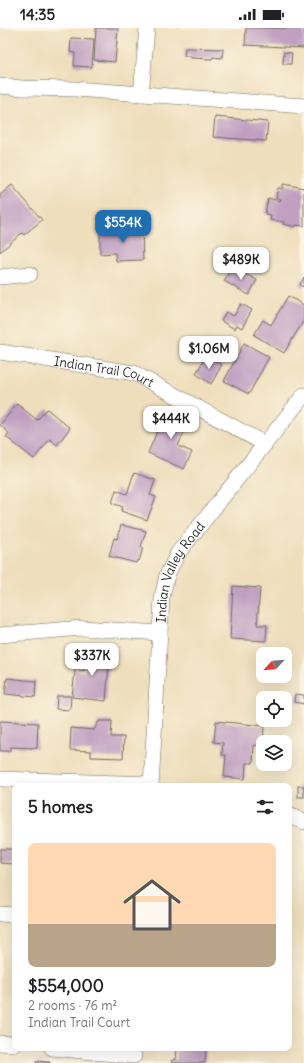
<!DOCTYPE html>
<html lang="en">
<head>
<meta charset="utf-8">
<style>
	body { margin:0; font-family:Delius,sans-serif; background:#f6f6f6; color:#202124; height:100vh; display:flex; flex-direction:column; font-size:15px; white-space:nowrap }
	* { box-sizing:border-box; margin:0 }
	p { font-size:13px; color:#757577 }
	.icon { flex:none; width:22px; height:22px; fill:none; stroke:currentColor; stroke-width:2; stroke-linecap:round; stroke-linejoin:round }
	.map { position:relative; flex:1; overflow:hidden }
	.panel { position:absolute; left:12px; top:755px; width:280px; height:268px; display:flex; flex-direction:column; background:#fff; border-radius:8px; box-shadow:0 4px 16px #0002 }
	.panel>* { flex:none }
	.needle { width:26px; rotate:244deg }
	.tools { position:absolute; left:256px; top:619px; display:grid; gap:8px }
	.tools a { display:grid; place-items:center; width:36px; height:36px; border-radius:8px; background:#fff; box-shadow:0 4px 16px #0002; font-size:20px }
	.price { position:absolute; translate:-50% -34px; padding:0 9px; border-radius:8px; background:#fff; color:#222; font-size:13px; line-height:26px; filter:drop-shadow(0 1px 2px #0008) }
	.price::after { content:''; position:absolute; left:50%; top:24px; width:12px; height:9px; margin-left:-6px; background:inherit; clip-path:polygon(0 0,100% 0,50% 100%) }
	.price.current { background:#1f6fb2; color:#fff }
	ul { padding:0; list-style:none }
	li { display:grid; align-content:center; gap:8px; height:212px; padding:0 16px }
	li span { display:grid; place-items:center; height:124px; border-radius:8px; color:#555 }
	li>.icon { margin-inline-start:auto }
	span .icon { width:72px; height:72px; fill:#fffc; stroke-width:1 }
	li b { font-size:17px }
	h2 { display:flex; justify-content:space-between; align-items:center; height:48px; padding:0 16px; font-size:17px }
	.status { display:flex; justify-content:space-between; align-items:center; height:28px; padding:0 20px; background:#fff; direction:ltr }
	.status svg { height:11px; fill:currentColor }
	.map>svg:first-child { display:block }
</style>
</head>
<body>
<div class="status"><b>14:35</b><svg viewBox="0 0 49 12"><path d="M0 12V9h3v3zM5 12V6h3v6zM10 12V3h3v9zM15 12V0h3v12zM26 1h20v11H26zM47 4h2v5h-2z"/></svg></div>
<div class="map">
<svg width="304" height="1035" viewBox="0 0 304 1035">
	<rect width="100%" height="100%" fill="#fcf5e5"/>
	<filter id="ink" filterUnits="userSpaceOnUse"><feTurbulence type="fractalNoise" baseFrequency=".025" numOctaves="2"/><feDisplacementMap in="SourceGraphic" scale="8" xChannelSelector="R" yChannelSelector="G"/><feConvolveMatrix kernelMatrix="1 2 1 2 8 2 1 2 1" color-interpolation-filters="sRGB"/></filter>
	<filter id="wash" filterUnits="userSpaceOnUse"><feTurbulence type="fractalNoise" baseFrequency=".012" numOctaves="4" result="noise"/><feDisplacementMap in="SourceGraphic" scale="16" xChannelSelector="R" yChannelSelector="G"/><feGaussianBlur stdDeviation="0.9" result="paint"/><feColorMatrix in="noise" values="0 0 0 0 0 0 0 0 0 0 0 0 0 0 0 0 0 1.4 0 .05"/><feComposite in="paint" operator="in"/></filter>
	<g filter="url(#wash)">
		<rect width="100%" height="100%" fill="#eedebc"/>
		<g id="blocks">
			<g fill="#c09fc1">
				<polygon points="96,0 118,0 115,34 94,32"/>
				<polygon points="246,0 304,0 304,20 245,17"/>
				<polygon points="71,10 94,11 92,39 74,38 75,25 70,24"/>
				<polygon points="185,20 223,21 222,30 213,29 212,31 191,30 191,28 184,28"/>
				<polygon points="284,24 292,25 291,36 283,36"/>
				<polygon points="215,89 268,94 266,113 213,109"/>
				<polygon points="283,156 304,160 304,198 296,197 296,199 283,196 284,194 270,192 271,187 265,186 268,170 280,173 281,171 276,170 278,160 283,160"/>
				<polygon points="12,157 42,192 24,207 22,205 0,224 0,167"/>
				<polygon points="142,200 143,232 116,233 115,225 100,226 100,202"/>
				<polygon points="232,239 257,252 249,267 224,253"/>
				<polygon points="304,249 304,259 300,257"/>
				<polygon points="288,268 304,277 304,292 284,325 254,307 263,292 271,297"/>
				<polygon points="241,276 252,282 242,300 237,297 235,301 221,293 226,284 234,288"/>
				<polygon points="244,315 269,329 249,366 224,353"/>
				<polygon points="206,328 222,337 211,356 196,346"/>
				<polygon points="17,376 37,392 47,381 70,400 57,417 50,411 34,431 6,409 9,405 0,397"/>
				<polygon points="163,382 189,393 178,418 192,424 184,441 148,425 160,396 157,395"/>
				<polygon points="134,445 155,452 150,467 156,469 147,492 121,483 123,479 112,475 116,462 127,466"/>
				<polygon points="121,497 146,503 141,519 143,520 139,533 137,532 136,535 109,528 114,510 117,511"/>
				<polygon points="233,558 260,560 257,597 267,597 266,613 230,611"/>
				<polygon points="86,619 105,621 104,635 109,636 106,673 72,669 75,642 84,643"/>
				<polygon points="7,650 36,653 35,669 5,666"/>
				<polygon points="295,666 304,667 304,676 294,674"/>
				<polygon points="57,668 71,668 70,682 56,681"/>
				<polygon points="0,693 38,695 37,720 10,719 10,723 0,723"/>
				<polygon points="99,693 112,693 111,709 124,709 123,730 91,729 91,723 70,722 71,700 94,702"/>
				<polygon points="216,693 264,698 263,718 254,717 253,735 246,735 245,751 224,749 226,727 222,727 223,715 214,714"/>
				<rect x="298" y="758" width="6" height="11"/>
				<polygon points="0,821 15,821 15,836 0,835"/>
				<polygon points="177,1020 206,1021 205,1035 171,1035 172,1032 176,1032"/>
				<polygon points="36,1033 50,1034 50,1035 36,1035"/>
			</g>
		</g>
	</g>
	<g filter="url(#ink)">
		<use href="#blocks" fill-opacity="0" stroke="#6f6a5e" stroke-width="1"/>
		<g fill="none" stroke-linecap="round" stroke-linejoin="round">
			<defs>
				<g id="minor">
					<polyline points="0,58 22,60 75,61 304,78"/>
					<polyline points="141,66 147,0"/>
					<polyline points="0,249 30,246"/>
					<path id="s1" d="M0 324 134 345 265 416"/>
					<polyline points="0,607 82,600 160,605"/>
					<polyline points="0,751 151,756"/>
					<path id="s2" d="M151 758 162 570 167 547 178 525 304 367"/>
					<polyline points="289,787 304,794"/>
					<polyline points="0,886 15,887"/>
					<polyline points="0,1015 15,1016"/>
					<polyline points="52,1020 134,1028"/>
				</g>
			</defs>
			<use href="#minor" stroke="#6f6a5e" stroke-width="16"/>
			<use href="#minor" stroke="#fff" stroke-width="15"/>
		</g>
	</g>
	<g text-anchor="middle" stroke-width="3" stroke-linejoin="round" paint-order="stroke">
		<g font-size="13" fill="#2b2b2b" stroke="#fcf5e5">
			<text dy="5" stroke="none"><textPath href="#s1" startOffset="106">Indian Trail Court</textPath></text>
			<text dy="5" stroke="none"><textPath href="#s2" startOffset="219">Indian Valley Road</textPath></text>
		</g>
	</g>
</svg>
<div class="tools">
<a><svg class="needle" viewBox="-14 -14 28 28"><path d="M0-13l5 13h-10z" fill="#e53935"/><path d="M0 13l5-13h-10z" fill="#757577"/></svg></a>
<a><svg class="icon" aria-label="locate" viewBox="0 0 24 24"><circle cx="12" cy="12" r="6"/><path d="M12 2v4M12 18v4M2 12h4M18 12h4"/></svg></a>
<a><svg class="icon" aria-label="layers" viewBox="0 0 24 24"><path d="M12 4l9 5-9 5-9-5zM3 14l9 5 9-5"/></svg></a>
</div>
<b class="price current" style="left:123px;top:216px">$554K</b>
<b class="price" style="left:241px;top:253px">$489K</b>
<b class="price" style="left:209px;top:342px">$1.06M</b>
<b class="price" style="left:171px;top:412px">$444K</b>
<b class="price" style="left:92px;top:649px">$337K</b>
<section class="panel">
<h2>5 homes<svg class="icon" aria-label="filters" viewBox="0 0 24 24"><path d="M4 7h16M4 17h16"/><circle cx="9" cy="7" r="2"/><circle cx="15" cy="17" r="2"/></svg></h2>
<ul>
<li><span style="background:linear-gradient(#ffd9b3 65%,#b9a48a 0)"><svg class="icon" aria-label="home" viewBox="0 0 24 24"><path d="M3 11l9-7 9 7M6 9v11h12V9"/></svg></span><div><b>$554,000</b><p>2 rooms · 76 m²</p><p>Indian Trail Court</p></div></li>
</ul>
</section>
</div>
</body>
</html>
